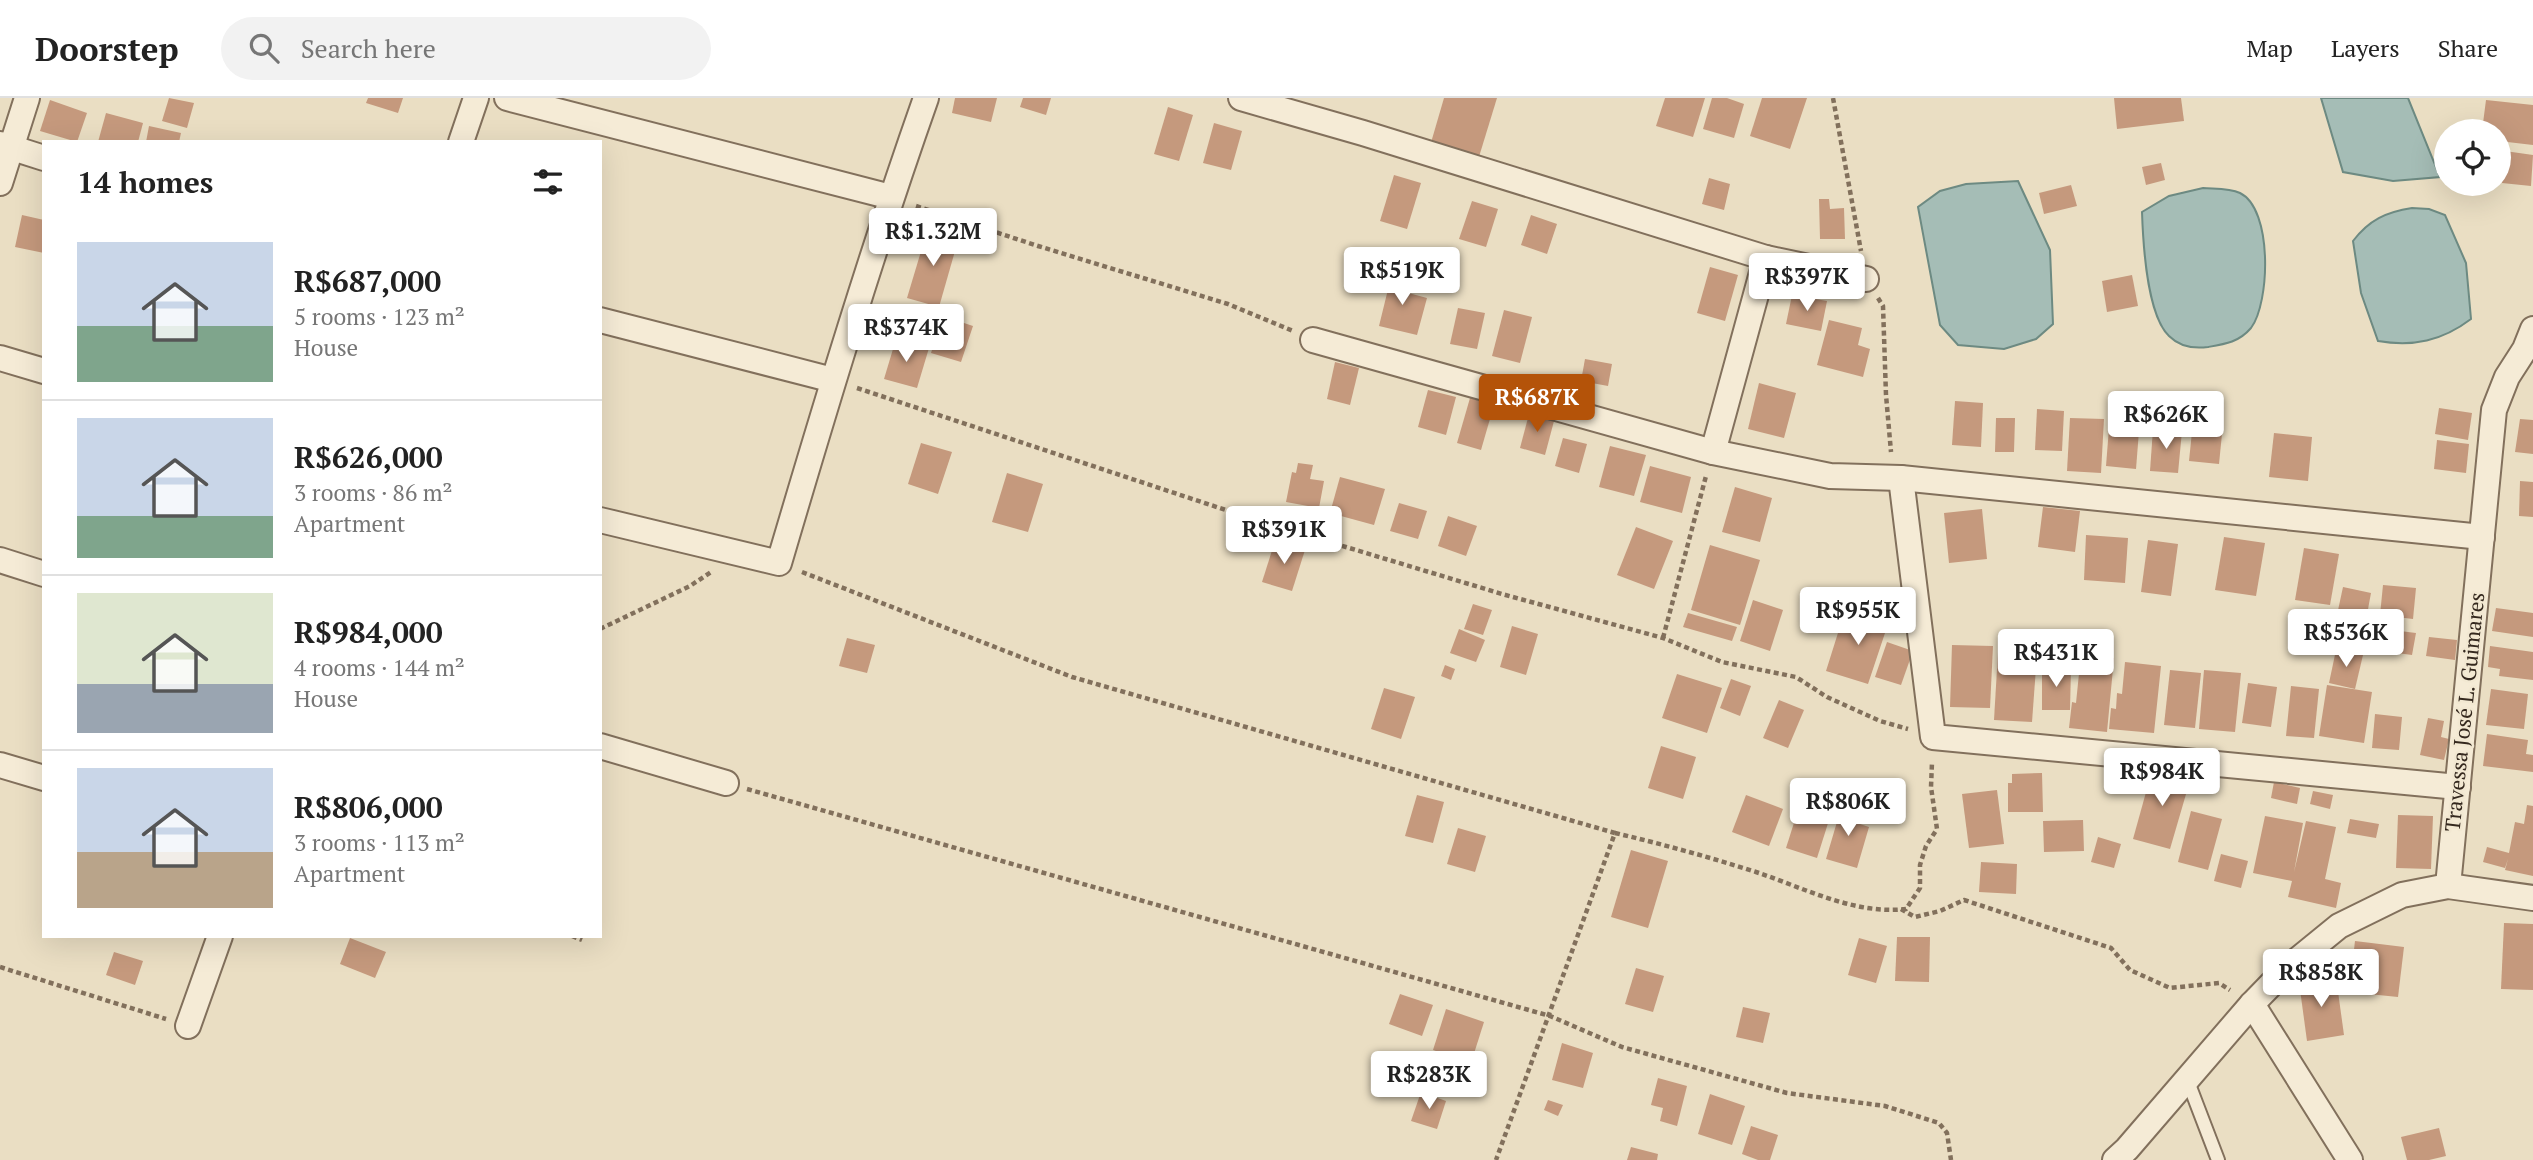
<!DOCTYPE html>
<html lang="en">
<head>
<meta charset="utf-8">
<style>
	body { margin:0; font-family:"PT Serif",serif; background:#f2f2f2; color:#222; height:100vh; display:flex; flex-direction:column; font-size:26px; white-space:nowrap }
	* { box-sizing:border-box; margin:0 }
	p { font-size:23px; color:#767676 }
	.icon { flex:none; width:38px; height:38px; fill:none; stroke:currentColor; stroke-width:2; stroke-linecap:round; stroke-linejoin:round }
	.map { position:relative; flex:1; overflow:hidden }
	.drawer { position:absolute; left:42px; top:42px; width:560px; height:798px; display:flex; flex-direction:column; background:#fff; border-radius:0px; box-shadow:0 7px 28px #0002 }
	.drawer>* { flex:none }
	.tools { position:absolute; left:2434px; top:21px; display:grid; gap:14px }
	.tools a { display:grid; place-items:center; width:77px; height:77px; border-radius:50%; background:#fff; box-shadow:0 7px 28px #0002; font-size:35px }
	.price { position:absolute; translate:-50% -60px; padding:0 16px; border-radius:7px; background:#fff; color:#222; font-size:23px; line-height:46px; filter:drop-shadow(0 2px 4px #0008) }
	.price::after { content:''; position:absolute; left:50%; top:42px; width:21px; height:16px; margin-left:-10px; background:inherit; clip-path:polygon(0 0,100% 0,50% 100%) }
	.price.on { background:#b45309; color:#fff }
	ul { padding:0; list-style:none }
	li { display:flex; align-items:center; gap:21px; height:175px; padding:0 35px }
	li+li { border-top:2px solid #e0e0e0 }
	li span { display:grid; place-items:center; flex:none; width:196px; height:140px; border-radius:0px; color:#555 }
	li>.icon { margin-inline-start:auto }
	span .icon { width:84px; height:84px; fill:#fffc; stroke-width:1 }
	li b { font-size:30px }
	h2 { display:flex; justify-content:space-between; align-items:center; height:84px; padding:0 35px; font-size:30px }
	header { display:flex; align-items:center; gap:42px; box-sizing:border-box; height:98px; padding:0 35px; background:#fff; border-bottom:2px solid #e0e0e0 }
	header strong { font-size:33px }
	nav { display:flex; gap:38px; margin-inline-start:auto; font-size:24px }
	.search { width:490px; height:63px; background:#f2f2f2; display:flex; align-items:center; gap:18px; box-sizing:border-box; padding:0 24px; border-radius:38px; color:#767676; font-size:26px }
	.map>svg:first-child { display:block }
</style>
</head>
<body>
<header>
<strong>Doorstep</strong>
<div class="search"><svg class="icon" aria-label="search" viewBox="0 0 24 24"><circle cx="10" cy="10" r="6"/><path d="M15 15l6 6"/></svg>Search here</div>
<nav><a>Map</a><a>Layers</a><a>Share</a></nav>
</header>
<div class="map">
<svg width="2533" height="1062" viewBox="0 0 2533 1062">
	<rect width="100%" height="100%" fill="#eadec3"/>
	<g fill="#a5bdb6" stroke="#6d8a82" stroke-width="2">
		<polygon points="2321,0 2408,0 2440,79 2393,83 2343,74"/>
		<polygon points="2018,83 2050,152 2053,226 2036,241 2004,251 1958,247 1940,227 1918,109 1940,93 1966,86"/>
		<path d="M2203 90C2215 91 2229 90 2240 95 2273 111 2270 205 2251 230 2239 244 2226 246 2208 249 2193 251 2180 249 2169 238 2147 217 2143 144 2142 114L2169 98Z"/>
		<path d="M2412 110 2429 111 2445 117 2466 165 2471 221C2442 243 2413 249 2378 243L2361 195 2353 143C2369 122 2386 114 2412 110Z"/>
	</g>
	<g fill="#c5997d">
		<polygon points="169,0 194,5 187,30 162,23"/>
		<polygon points="368,0 403,0 398,15 366,5"/>
		<polygon points="955,0 997,0 991,24 952,15"/>
		<polygon points="1023,0 1051,0 1046,17 1020,9"/>
		<polygon points="1444,0 1497,0 1478,62 1430,48"/>
		<polygon points="1665,0 1705,0 1693,39 1656,28"/>
		<polygon points="1712,0 1727,0 1744,6 1734,40 1703,31"/>
		<polygon points="1762,0 1807,0 1790,51 1750,38"/>
		<polygon points="2114,0 2181,0 2184,23 2117,31"/>
		<polygon points="50,2 87,15 77,44 40,33"/>
		<polygon points="2486,2 2533,7 2533,47 2499,43 2499,33 2482,33"/>
		<polygon points="1168,9 1193,17 1179,63 1154,56"/>
		<polygon points="106,15 143,25 138,44 98,44"/>
		<polygon points="1214,25 1242,33 1231,72 1203,65"/>
		<polygon points="149,28 181,35 179,44 146,44"/>
		<polygon points="2505,53 2533,57 2531,88 2502,85"/>
		<polygon points="2161,65 2165,82 2146,87 2142,69"/>
		<polygon points="1394,77 1421,85 1407,131 1380,123"/>
		<polygon points="1709,80 1730,86 1724,112 1702,106"/>
		<polygon points="2071,87 2077,108 2044,116 2039,95"/>
		<polygon points="1819,101 1829,101 1830,111 1844,110 1845,141 1820,141"/>
		<polygon points="1472,103 1498,111 1486,149 1459,141"/>
		<polygon points="22,117 44,122 44,155 15,149"/>
		<polygon points="1531,117 1557,126 1547,156 1521,147"/>
		<polygon points="928,130 959,139 939,209 907,200"/>
		<polygon points="1710,169 1738,177 1725,223 1697,215"/>
		<polygon points="1393,171 1405,174 1401,193 1427,200 1417,237 1379,228"/>
		<polygon points="2132,177 2138,208 2107,214 2102,183"/>
		<polygon points="1792,197 1827,203 1821,233 1786,226"/>
		<polygon points="1458,210 1485,215 1477,251 1450,246"/>
		<polygon points="1504,212 1532,219 1520,265 1492,258"/>
		<polygon points="943,218 973,228 961,264 931,255"/>
		<polygon points="1829,222 1862,230 1858,247 1870,251 1863,279 1817,267"/>
		<polygon points="896,241 929,250 917,290 884,281"/>
		<polygon points="1585,261 1612,266 1608,288 1581,283"/>
		<polygon points="1335,264 1359,270 1350,307 1327,301"/>
		<polygon points="1759,285 1796,295 1784,340 1748,331"/>
		<polygon points="1428,292 1456,299 1446,337 1418,329"/>
		<polygon points="1470,300 1494,307 1481,352 1457,345"/>
		<polygon points="1955,303 1983,305 1981,349 1952,347"/>
		<polygon points="2439,310 2472,315 2468,342 2435,336"/>
		<polygon points="2037,311 2064,313 2062,353 2035,352"/>
		<polygon points="1529,316 1554,323 1545,357 1520,350"/>
		<polygon points="1996,320 2015,320 2014,354 1995,354"/>
		<polygon points="2070,320 2104,321 2101,375 2067,373"/>
		<polygon points="2520,321 2533,322 2533,356 2515,354"/>
		<polygon points="2193,324 2223,326 2219,366 2189,363"/>
		<polygon points="2109,330 2139,333 2136,371 2106,368"/>
		<polygon points="2153,331 2182,333 2178,375 2150,373"/>
		<polygon points="2274,335 2312,339 2308,383 2269,379"/>
		<polygon points="1563,340 1587,346 1579,375 1555,368"/>
		<polygon points="2437,342 2469,346 2466,375 2434,371"/>
		<polygon points="921,345 952,354 938,396 908,386"/>
		<polygon points="1610,348 1646,357 1634,398 1599,389"/>
		<polygon points="1298,365 1313,367 1310,381 1324,383 1319,410 1286,404 1292,374 1296,375"/>
		<polygon points="1650,368 1691,379 1682,415 1640,404"/>
		<polygon points="1007,375 1043,386 1028,434 992,424"/>
		<polygon points="1340,379 1385,391 1374,427 1330,415"/>
		<polygon points="2520,383 2533,384 2533,419 2519,418"/>
		<polygon points="1735,389 1772,400 1760,444 1722,434"/>
		<polygon points="1399,405 1427,413 1418,441 1390,433"/>
		<polygon points="2043,409 2080,413 2075,454 2038,449"/>
		<polygon points="1982,411 1987,461 1949,465 1944,415"/>
		<polygon points="1448,418 1477,428 1466,458 1438,448"/>
		<polygon points="1636,429 1673,443 1654,491 1617,477"/>
		<polygon points="2086,437 2128,440 2125,485 2084,482"/>
		<polygon points="2224,439 2265,445 2256,498 2215,492"/>
		<polygon points="2148,442 2178,446 2171,498 2141,494"/>
		<polygon points="1275,443 1305,452 1292,493 1262,484"/>
		<polygon points="1710,447 1760,462 1740,527 1691,512"/>
		<polygon points="2304,450 2339,456 2330,507 2295,502"/>
		<polygon points="2383,487 2416,490 2413,521 2380,517"/>
		<polygon points="2343,489 2371,495 2366,522 2337,517"/>
		<polygon points="1753,502 1783,512 1770,553 1740,543"/>
		<polygon points="1473,506 1492,512 1483,537 1464,531"/>
		<polygon points="2496,510 2533,515 2533,539 2492,533"/>
		<polygon points="1858,513 1889,523 1868,586 1826,573 1843,519 1855,523"/>
		<polygon points="1688,515 1737,529 1732,543 1683,529"/>
		<polygon points="1512,528 1538,536 1526,577 1500,569"/>
		<polygon points="1459,531 1485,542 1476,564 1450,555"/>
		<polygon points="2400,533 2416,535 2412,557 2397,555"/>
		<polygon points="2429,539 2457,542 2455,562 2426,558"/>
		<polygon points="847,540 875,547 867,575 839,568"/>
		<polygon points="1887,544 1913,553 1901,587 1875,579"/>
		<polygon points="1952,547 1993,548 1990,610 1950,609"/>
		<polygon points="2490,548 2533,554 2533,582 2499,578 2500,571 2488,569"/>
		<polygon points="2336,552 2363,557 2355,591 2329,585"/>
		<polygon points="1998,554 2037,556 2032,624 1994,622"/>
		<polygon points="2081,556 2114,560 2107,634 2069,630 2072,604 2076,605"/>
		<polygon points="2125,564 2161,568 2154,635 2109,631 2111,610 2116,611 2117,595 2122,596"/>
		<polygon points="1445,567 1455,571 1451,582 1441,578"/>
		<polygon points="2042,570 2071,570 2070,612 2042,612"/>
		<polygon points="2170,572 2201,575 2195,630 2164,627"/>
		<polygon points="2204,572 2241,575 2235,634 2199,631"/>
		<polygon points="1677,576 1722,590 1707,635 1662,620"/>
		<polygon points="1731,581 1751,588 1740,618 1720,610"/>
		<polygon points="2248,585 2277,589 2271,629 2242,625"/>
		<polygon points="2327,587 2372,594 2364,645 2319,638"/>
		<polygon points="2291,588 2319,591 2314,640 2286,638"/>
		<polygon points="1384,590 1415,599 1401,641 1371,631"/>
		<polygon points="2491,591 2528,596 2524,631 2486,627"/>
		<polygon points="1779,602 1804,612 1788,650 1763,640"/>
		<polygon points="2375,616 2402,619 2399,652 2372,650"/>
		<polygon points="2428,620 2444,623 2441,639 2449,641 2444,662 2420,657"/>
		<polygon points="2487,636 2528,642 2526,656 2533,657 2533,674 2483,668"/>
		<polygon points="1661,648 1696,659 1683,701 1648,690"/>
		<polygon points="2153,669 2191,679 2170,751 2133,741"/>
		<polygon points="2042,675 2043,714 2008,714 2008,685 2012,685 2012,676"/>
		<polygon points="2274,684 2300,690 2297,706 2271,700"/>
		<polygon points="1997,692 2004,746 1969,750 1962,696"/>
		<polygon points="2313,693 2333,697 2330,711 2310,706"/>
		<polygon points="1417,697 1444,704 1433,745 1405,738"/>
		<polygon points="1746,697 1783,711 1769,748 1732,734"/>
		<polygon points="1842,707 1861,712 1857,725 1869,729 1857,770 1826,761"/>
		<polygon points="2527,707 2533,708 2533,778 2505,772 2508,761 2505,770 2483,764 2487,749 2509,755 2515,724 2524,726"/>
		<polygon points="1799,709 1830,719 1817,760 1786,750"/>
		<polygon points="2191,713 2222,721 2208,772 2178,764"/>
		<polygon points="2398,717 2433,718 2431,771 2396,770"/>
		<polygon points="2265,718 2303,725 2294,774 2306,723 2336,729 2325,781 2341,785 2336,810 2288,799 2292,783 2253,775"/>
		<polygon points="2350,721 2379,726 2376,740 2347,735"/>
		<polygon points="2083,722 2084,753 2044,754 2043,723"/>
		<polygon points="1458,730 1486,738 1475,774 1447,766"/>
		<polygon points="2098,739 2121,746 2114,770 2091,764"/>
		<polygon points="1631,752 1668,763 1648,830 1611,819"/>
		<polygon points="2221,756 2248,763 2241,790 2214,783"/>
		<polygon points="1981,764 2017,766 2016,796 1979,794"/>
		<polygon points="2504,825 2533,826 2533,892 2501,891"/>
		<polygon points="1897,839 1930,839 1929,884 1895,883"/>
		<polygon points="350,840 386,854 375,880 340,866"/>
		<polygon points="1859,840 1887,848 1876,885 1848,877"/>
		<polygon points="2355,843 2404,849 2398,899 2349,894"/>
		<polygon points="114,854 143,863 135,887 106,877"/>
		<polygon points="1636,870 1664,878 1653,914 1625,906"/>
		<polygon points="2336,879 2344,937 2307,943 2299,884"/>
		<polygon points="1400,896 1433,907 1422,938 1389,926"/>
		<polygon points="1743,909 1770,915 1763,945 1736,939"/>
		<polygon points="1446,911 1484,924 1471,965 1433,952"/>
		<polygon points="1562,945 1593,955 1583,990 1552,982"/>
		<polygon points="1658,980 1687,988 1677,1028 1660,1023 1663,1010 1651,1007"/>
		<polygon points="1421,994 1446,1003 1437,1031 1411,1023"/>
		<polygon points="1710,996 1745,1008 1732,1047 1698,1036"/>
		<polygon points="1548,1002 1563,1007 1558,1018 1544,1012"/>
		<polygon points="1751,1028 1778,1037 1770,1062 1758,1062 1742,1056"/>
		<polygon points="2439,1030 2446,1058 2429,1062 2407,1062 2401,1039"/>
		<polygon points="1631,1049 1658,1056 1657,1062 1627,1062"/>
	</g>
	<g fill="none" stroke-linecap="round" stroke-linejoin="round">
		<defs>
			<polyline id="lane" points="2187,981 2218,1062"/>
			<g id="street">
				<polyline points="507,0 891,99"/>
				<polyline points="1241,0 1363,35 1766,160 1866,181"/>
				<polyline points="461,44 476,0"/>
				<polyline points="0,46 44,60"/>
				<polyline points="0,85 27,0"/>
				<polyline points="600,222 833,282"/>
				<polyline points="1313,242 1713,354 1830,378 1901,380 2482,439"/>
				<polyline points="0,260 44,273"/>
				<polyline points="1713,354 1766,160"/>
				<polyline points="1901,380 1933,639 2458,689"/>
				<path d="M600 422 779 465C825 309 872 153 926 0"/>
				<polyline points="0,462 44,476"/>
				<polyline points="600,648 726,685"/>
				<polyline points="0,667 44,680"/>
				<polyline points="2448,788 2494,312 2507,279 2525,251 2533,231"/>
				<polyline points="2252,906 2350,1062"/>
				<polyline points="188,928 220,838"/>
				<polyline points="2115,1062 2127,1051 2252,906 2285,872 2339,828 2402,797 2448,788 2533,800"/>
			</g>
		</defs>
		<use href="#lane" stroke="#82705c" stroke-width="16"/>
		<use href="#street" stroke="#82705c" stroke-width="28"/>
		<g stroke="#82705c" stroke-width="4.5" stroke-dasharray="5 3.5" stroke-linecap="butt">
			<polyline points="1833,0 1861,153"/>
			<polyline points="916,108 1038,148 1228,206 1293,233"/>
			<polyline points="1878,200 1883,208 1886,297 1891,354"/>
			<polyline points="857,290 1253,421 1502,496 1663,540 1722,564 1796,579 1827,599 1880,623 1908,631"/>
			<polyline points="802,474 1072,579 1615,735 1496,1062"/>
			<polyline points="600,531 690,488 711,474"/>
			<polyline points="1663,540 1706,378"/>
			<polyline points="747,691 1550,918 1622,949 1787,995 1885,1008 1939,1025 1947,1035 1951,1062"/>
			<path d="M1615 735C1662 746 1709 759 1756 774 1804 790 1855 817 1906 811L1920 790V767L1926 748 1937 731 1931 689 1932 664"/>
			<polyline points="1901,811 1915,819 1940,813 1964,802 2111,850 2130,872 2170,890 2219,885 2230,892"/>
			<polyline points="572,838 582,842"/>
			<polyline points="0,869 166,921"/>
		</g>
		<use href="#lane" stroke="#f5ebd6" stroke-width="12"/>
		<use href="#street" stroke="#f5ebd6" stroke-width="24"/>
	</g>
	<g text-anchor="middle" stroke-width="5" stroke-linejoin="round" paint-order="stroke">
		<g font-size="21" fill="#34281e" stroke="#f2e8d2">
			<text transform="translate(2465 614) rotate(-84)" y="7">Travessa José L. Guimares</text>
		</g>
	</g>
</svg>
<div class="tools">
<a><svg class="icon" aria-label="locate" viewBox="0 0 24 24"><circle cx="12" cy="12" r="6"/><path d="M12 2v4M12 18v4M2 12h4M18 12h4"/></svg></a>
</div>
<b class="price" style="left:933px;top:170px">R$1.32M</b>
<b class="price" style="left:1402px;top:209px">R$519K</b>
<b class="price" style="left:1807px;top:215px">R$397K</b>
<b class="price" style="left:906px;top:266px">R$374K</b>
<b class="price on" style="left:1537px;top:336px">R$687K</b>
<b class="price" style="left:2166px;top:353px">R$626K</b>
<b class="price" style="left:1284px;top:468px">R$391K</b>
<b class="price" style="left:1858px;top:549px">R$955K</b>
<b class="price" style="left:2346px;top:571px">R$536K</b>
<b class="price" style="left:2056px;top:591px">R$431K</b>
<b class="price" style="left:2162px;top:710px">R$984K</b>
<b class="price" style="left:1848px;top:740px">R$806K</b>
<b class="price" style="left:2321px;top:911px">R$858K</b>
<b class="price" style="left:1429px;top:1013px">R$283K</b>
<section class="drawer">
<h2>14 homes<svg class="icon" aria-label="filters" viewBox="0 0 24 24"><path d="M4 7h16M4 17h16"/><circle cx="9" cy="7" r="2"/><circle cx="15" cy="17" r="2"/></svg></h2>
<ul>
<li><span style="background:linear-gradient(#c9d6e8 60%,#7fa58c 0)"><svg class="icon" aria-label="home" viewBox="0 0 24 24"><path d="M3 11l9-7 9 7M6 9v11h12V9"/></svg></span><div><b>R$687,000</b><p>5 rooms · 123 m²</p><p>House</p></div></li>
<li><span style="background:linear-gradient(#c9d6e8 70%,#7fa58c 0)"><svg class="icon" aria-label="home" viewBox="0 0 24 24"><path d="M3 11l9-7 9 7M6 9v11h12V9"/></svg></span><div><b>R$626,000</b><p>3 rooms · 86 m²</p><p>Apartment</p></div></li>
<li><span style="background:linear-gradient(#dfe7d0 65%,#9aa5b1 0)"><svg class="icon" aria-label="home" viewBox="0 0 24 24"><path d="M3 11l9-7 9 7M6 9v11h12V9"/></svg></span><div><b>R$984,000</b><p>4 rooms · 144 m²</p><p>House</p></div></li>
<li><span style="background:linear-gradient(#c9d6e8 60%,#b9a48a 0)"><svg class="icon" aria-label="home" viewBox="0 0 24 24"><path d="M3 11l9-7 9 7M6 9v11h12V9"/></svg></span><div><b>R$806,000</b><p>3 rooms · 113 m²</p><p>Apartment</p></div></li>
</ul>
</section>
</div>
</body>
</html>
